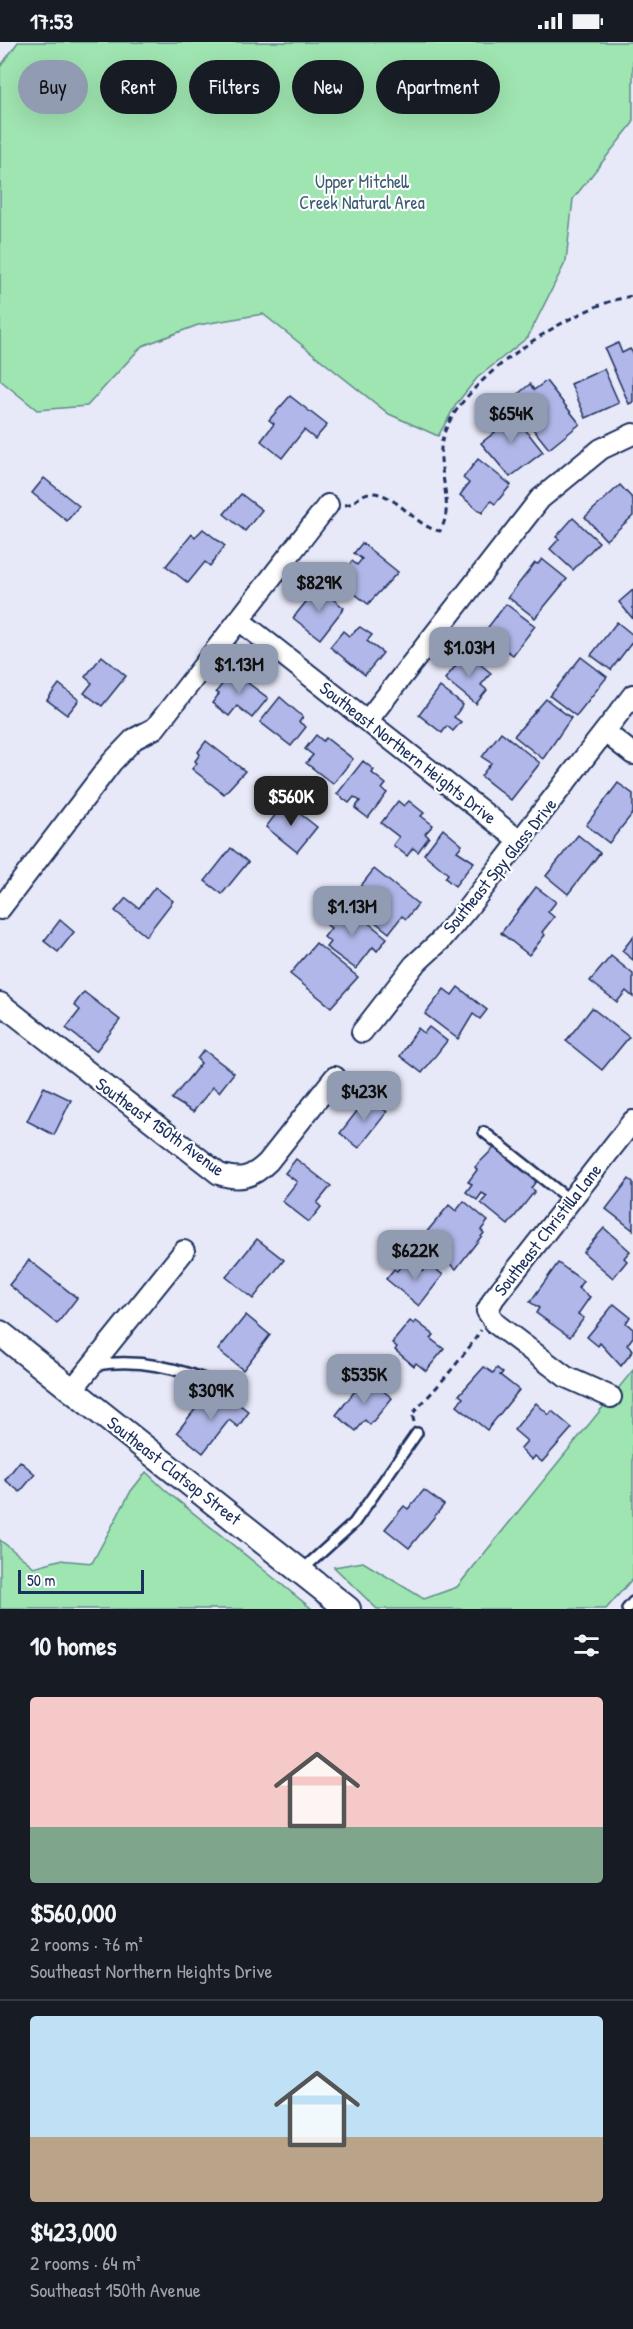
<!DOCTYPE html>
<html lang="en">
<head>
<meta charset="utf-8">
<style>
	body { margin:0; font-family:"Patrick Hand",sans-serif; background:#20242c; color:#f1f3f6; height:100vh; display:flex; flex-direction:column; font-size:22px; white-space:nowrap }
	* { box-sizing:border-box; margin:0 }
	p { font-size:20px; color:#9ea1a6 }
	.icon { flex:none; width:33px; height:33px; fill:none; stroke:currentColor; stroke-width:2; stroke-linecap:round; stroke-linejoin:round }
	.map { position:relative; height:1567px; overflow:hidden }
	.sheet { display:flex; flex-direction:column; background:#171b24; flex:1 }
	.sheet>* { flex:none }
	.hud { position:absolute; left:18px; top:18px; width:597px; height:54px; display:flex; gap:12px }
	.scale { position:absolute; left:18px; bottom:15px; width:126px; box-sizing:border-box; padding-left:6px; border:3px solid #1b2f5e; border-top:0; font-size:16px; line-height:21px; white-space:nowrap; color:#1b2f5e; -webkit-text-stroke:4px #fff; paint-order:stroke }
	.price { position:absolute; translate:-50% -51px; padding:0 14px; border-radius:12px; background:#919bb2; color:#111; font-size:20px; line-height:39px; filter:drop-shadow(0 2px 3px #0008) }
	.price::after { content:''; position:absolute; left:50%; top:36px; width:18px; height:14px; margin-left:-9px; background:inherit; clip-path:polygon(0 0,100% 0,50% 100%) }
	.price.current { background:#222; color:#fff }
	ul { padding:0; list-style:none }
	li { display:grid; align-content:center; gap:12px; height:318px; padding:0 30px }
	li+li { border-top:2px solid #363941 }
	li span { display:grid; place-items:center; height:186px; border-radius:6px; color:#555 }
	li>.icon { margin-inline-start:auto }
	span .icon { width:108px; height:108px; fill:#fffc; stroke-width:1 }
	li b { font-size:26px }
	h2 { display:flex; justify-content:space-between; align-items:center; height:72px; padding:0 30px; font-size:26px }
	.pill { padding:0 21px; border-radius:27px; background:#171b24; box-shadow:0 6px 24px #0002; font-size:21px; line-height:54px }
	.pill.current { background:#919bb2; color:#111 }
	.status { display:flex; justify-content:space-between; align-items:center; height:42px; padding:0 30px; background:#171b24; direction:ltr }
	.status svg { height:16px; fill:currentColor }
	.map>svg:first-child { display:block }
</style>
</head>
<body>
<div class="status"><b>17:53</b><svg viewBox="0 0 49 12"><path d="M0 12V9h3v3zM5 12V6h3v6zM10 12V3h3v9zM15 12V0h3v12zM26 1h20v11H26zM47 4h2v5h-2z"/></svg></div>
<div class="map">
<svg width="633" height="1567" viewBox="0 0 633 1567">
	<rect width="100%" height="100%" fill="#e8e9f8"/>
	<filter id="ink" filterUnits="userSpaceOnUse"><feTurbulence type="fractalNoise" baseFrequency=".0167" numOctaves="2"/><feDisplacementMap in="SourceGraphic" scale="12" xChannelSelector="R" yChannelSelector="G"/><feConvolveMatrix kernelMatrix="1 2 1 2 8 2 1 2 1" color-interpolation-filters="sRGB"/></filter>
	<g filter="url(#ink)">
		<g fill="#9fe5b1" stroke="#5d8a88" stroke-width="1.5">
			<polygon points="18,0 633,0 633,81 573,157 566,219 528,295 477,336 457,361 438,394 389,372 263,272 198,283 142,304 87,364 37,368 0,338 0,25"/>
			<polygon points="633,1328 633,1536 606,1567 377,1567 334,1525 363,1520 424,1557 457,1545"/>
			<polygon points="146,1430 165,1448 312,1567 0,1567 0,1498 34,1525 59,1518 92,1521 131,1449"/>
		</g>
		<g fill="#b1b7e8" stroke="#1b2f5e" stroke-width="1.5">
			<polygon points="618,301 622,311 630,307 633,311 633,360 629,362 605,307"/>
			<polygon points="604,327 619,361 586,376 571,342"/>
			<polygon points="546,339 580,382 549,407 514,363 523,356 519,351 530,342 534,348"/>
			<polygon points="290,354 327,383 315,397 304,388 282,416 261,399 274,382 269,378"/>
			<polygon points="510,368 543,410 510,435 481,401 495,390 490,383"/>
			<polygon points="478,417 511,443 495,462 491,459 482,471 460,453 469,441 463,436"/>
			<polygon points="44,436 79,464 67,479 32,451"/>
			<polygon points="620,443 633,457 633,474 606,498 585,475"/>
			<polygon points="241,452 262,468 245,489 224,472"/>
			<polygon points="573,476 599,500 573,528 550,507 559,497 556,495"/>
			<polygon points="203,487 225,504 210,524 205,520 188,541 166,524 192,492 195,495"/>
			<polygon points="362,501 398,530 368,562 337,538 352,519 357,523 362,517 354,511"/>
			<polygon points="542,517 567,537 535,576 508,555 535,521 538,522"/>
			<polygon points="318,545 344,566 320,597 293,576"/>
			<polygon points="633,548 633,577 619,560"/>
			<polygon points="506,562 535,584 513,613 507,609 501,616 478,598"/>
			<polygon points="617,580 633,593 633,599 611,628 591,613"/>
			<polygon points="360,585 372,593 367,599 383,611 365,633 330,605 343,589 349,594"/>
			<polygon points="466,611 491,631 481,643 487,648 476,662 445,637"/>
			<polygon points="102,614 126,634 102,664 84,651 92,641 85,635"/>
			<polygon points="581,615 607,635 576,674 550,654"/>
			<polygon points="236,625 252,637 248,641 268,656 252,676 237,664 229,674 212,661 219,652 216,650"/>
			<polygon points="59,642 79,658 67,673 47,658"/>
			<polygon points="440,645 463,663 454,675 461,680 453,689 447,684 442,691 419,673"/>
			<polygon points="280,655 303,675 299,680 306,685 291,704 260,680"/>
			<polygon points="546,657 571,676 543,717 514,694"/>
			<polygon points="501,690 540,721 511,758 481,734 491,721 482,715"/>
			<polygon points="316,693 323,699 326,696 353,717 333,742 306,721 313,713 305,707"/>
			<polygon points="206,699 245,729 224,752 192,727 197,721 195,719 200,712 198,710"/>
			<polygon points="363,719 374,728 372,731 386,742 382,747 387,751 368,776 355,766 360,759 354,755 349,761 337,752"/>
			<polygon points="618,741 633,752 633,771 609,801 586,783"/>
			<polygon points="398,759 404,764 409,759 424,771 421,774 433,783 425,792 429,795 418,810 413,806 407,814 393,803 399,795 381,781"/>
			<polygon points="285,760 317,785 297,810 266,785"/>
			<polygon points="443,787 462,803 457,809 474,820 455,844 445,836 448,832 424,812"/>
			<polygon points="578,793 600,811 568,852 546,834"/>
			<polygon points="231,806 248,820 222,852 205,839"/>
			<polygon points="374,827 418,862 406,877 402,874 389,891 349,859"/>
			<polygon points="155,845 173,859 146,894 115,869 126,856 139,866"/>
			<polygon points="536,845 556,860 548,870 554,875 542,890 545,893 529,913 501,891"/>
			<polygon points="344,861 387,896 377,909 373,905 356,927 326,905 330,900 324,895 331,886 327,883"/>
			<polygon points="60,878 74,890 58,910 44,899"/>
			<polygon points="633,895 633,918 622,909"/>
			<polygon points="316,901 358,935 331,965 290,932"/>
			<polygon points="611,914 633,932 633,955 626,949 617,960 590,939"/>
			<polygon points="458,945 487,968 480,977 473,972 458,997 425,972 444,947 452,953"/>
			<polygon points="84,950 120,978 96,1009 66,986 80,968 74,963"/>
			<polygon points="592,966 629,995 602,1028 566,999"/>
			<polygon points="429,985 447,999 422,1031 400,1014 418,986 424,991"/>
			<polygon points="204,1008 234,1031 219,1050 213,1045 193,1070 172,1057 201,1021 197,1017"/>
			<polygon points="44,1045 71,1058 54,1093 27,1079"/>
			<polygon points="368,1055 387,1070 359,1106 340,1091"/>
			<polygon points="495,1105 537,1138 531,1146 535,1149 508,1183 481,1161 487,1154 482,1151 477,1158 466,1150 472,1142 468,1140 477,1128 475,1125"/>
			<polygon points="296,1117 331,1144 317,1161 321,1165 309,1180 282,1159 297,1140 285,1131"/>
			<polygon points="629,1137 633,1140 633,1188 606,1167"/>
			<polygon points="464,1159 488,1179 481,1188 484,1191 456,1227 420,1198 449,1163 456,1169"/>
			<polygon points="604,1186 630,1209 624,1216 627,1219 613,1236 583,1210"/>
			<polygon points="257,1197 284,1218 253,1257 226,1235"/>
			<polygon points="407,1216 423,1229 429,1222 443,1233 419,1264 386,1237 394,1227 397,1229"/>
			<polygon points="29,1218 77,1256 57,1282 9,1243"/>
			<polygon points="558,1221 583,1239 578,1246 590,1255 578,1272 584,1276 570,1295 536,1271 539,1266 530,1260"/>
			<polygon points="614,1262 630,1275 626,1281 633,1287 633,1295 627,1303 633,1309 621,1324 600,1301 598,1304 587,1295"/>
			<polygon points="246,1273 270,1293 243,1328 218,1308"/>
			<polygon points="410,1279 414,1282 416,1279 434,1293 431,1297 444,1307 426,1329 416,1321 414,1324 395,1308 397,1305 392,1301"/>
			<polygon points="484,1325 493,1331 497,1326 503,1331 500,1333 519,1348 487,1388 457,1364 463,1356 459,1353"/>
			<polygon points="366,1335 392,1356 370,1383 365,1378 356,1389 336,1373"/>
			<polygon points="209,1350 227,1364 232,1357 249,1370 238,1385 229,1378 203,1411 177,1390"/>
			<polygon points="536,1361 549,1373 552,1369 572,1386 542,1420 535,1414 532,1418 520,1407 527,1399 514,1388"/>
			<polygon points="20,1419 35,1432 20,1450 5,1438"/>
			<polygon points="424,1448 444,1463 409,1506 385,1487 404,1464 408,1467"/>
		</g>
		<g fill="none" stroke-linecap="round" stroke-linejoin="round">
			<defs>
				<g id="service">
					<polyline points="484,1090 571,1159"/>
					<path d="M96 1323C139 1316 179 1326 219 1343"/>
					<polyline points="301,1529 354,1481 417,1391"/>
					<polyline points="627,1567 633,1560"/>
				</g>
				<g id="minor">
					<polyline points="239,578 521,800"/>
					<polyline points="367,679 540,457 601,407 633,392"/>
					<polyline points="605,690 633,712"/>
					<polyline points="0,867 112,720 134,697 155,686 328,463"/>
					<path d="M0 961 219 1132C240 1139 252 1136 268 1120L335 1035"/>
					<polyline points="362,990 414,923 440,899 467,867 633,653"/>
					<polyline points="72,1348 184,1209"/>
					<polyline points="611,1355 566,1335 496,1282 487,1269 494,1256 633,1079"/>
				</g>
				<polyline id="tertiary" points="0,1291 348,1567"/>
			</defs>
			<use href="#service" stroke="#1b2f5e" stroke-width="14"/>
			<use href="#minor" stroke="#1b2f5e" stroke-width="24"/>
			<use href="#tertiary" stroke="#1b2f5e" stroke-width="28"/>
			<g stroke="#1b2f5e" stroke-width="3" stroke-dasharray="6 4.5" stroke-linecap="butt">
				<path d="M345 463C355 462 361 451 370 451 395 449 416 486 440 489 456 463 436 429 442 399 454 340 577 261 633 254"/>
				<path d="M414 1380 412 1372C435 1348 463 1316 481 1288"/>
			</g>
			<use href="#service" stroke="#fff" stroke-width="9"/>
			<use href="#minor" stroke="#fff" stroke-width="20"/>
			<use href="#tertiary" stroke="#fff" stroke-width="24"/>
		</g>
	</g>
	<g text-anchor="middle" stroke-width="4.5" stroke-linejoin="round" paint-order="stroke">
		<g font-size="18" fill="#3c5c73" stroke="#fff">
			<text x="362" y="146">Upper Mitchell<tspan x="362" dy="21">Creek Natural Area</tspan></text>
		</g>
		<g font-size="18" fill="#1b2f5e" stroke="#fff">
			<text transform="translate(408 711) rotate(38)" y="6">Southeast Northern Heights Drive</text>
			<text transform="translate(500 824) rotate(-51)" y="6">Southeast Spy Glass Drive</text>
			<text transform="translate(160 1085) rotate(36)" y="6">Southeast 150th Avenue</text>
			<text transform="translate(548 1188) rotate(-52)" y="6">Southeast Christilla Lane</text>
			<text transform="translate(174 1429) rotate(38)" y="6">Southeast Clatsop Street</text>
		</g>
	</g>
</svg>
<div class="scale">50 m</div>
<b class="price" style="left:511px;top:402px">$654K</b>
<b class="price" style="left:319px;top:571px">$829K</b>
<b class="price" style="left:469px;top:636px">$1.03M</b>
<b class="price" style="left:239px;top:653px">$1.13M</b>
<b class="price current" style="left:291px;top:785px">$560K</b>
<b class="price" style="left:352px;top:895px">$1.13M</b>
<b class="price" style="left:364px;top:1080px">$423K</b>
<b class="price" style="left:415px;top:1239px">$622K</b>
<b class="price" style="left:364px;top:1363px">$535K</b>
<b class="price" style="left:211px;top:1379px">$309K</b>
<div class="hud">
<a class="pill current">Buy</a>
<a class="pill">Rent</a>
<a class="pill">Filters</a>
<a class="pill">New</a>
<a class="pill">Apartment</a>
</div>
</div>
<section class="sheet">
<h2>10 homes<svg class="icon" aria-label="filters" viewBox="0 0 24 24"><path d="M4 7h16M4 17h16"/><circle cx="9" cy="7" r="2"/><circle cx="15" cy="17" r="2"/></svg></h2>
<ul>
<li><span style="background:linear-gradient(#f6c9c9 70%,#7fa58c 0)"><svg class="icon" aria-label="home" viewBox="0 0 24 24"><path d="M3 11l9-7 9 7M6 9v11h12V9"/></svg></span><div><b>$560,000</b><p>2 rooms · 76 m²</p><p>Southeast Northern Heights Drive</p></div></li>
<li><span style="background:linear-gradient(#bfe0f5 65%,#b9a48a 0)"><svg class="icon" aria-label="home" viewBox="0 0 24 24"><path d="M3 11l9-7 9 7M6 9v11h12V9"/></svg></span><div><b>$423,000</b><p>2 rooms · 64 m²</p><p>Southeast 150th Avenue</p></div></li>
</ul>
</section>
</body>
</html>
